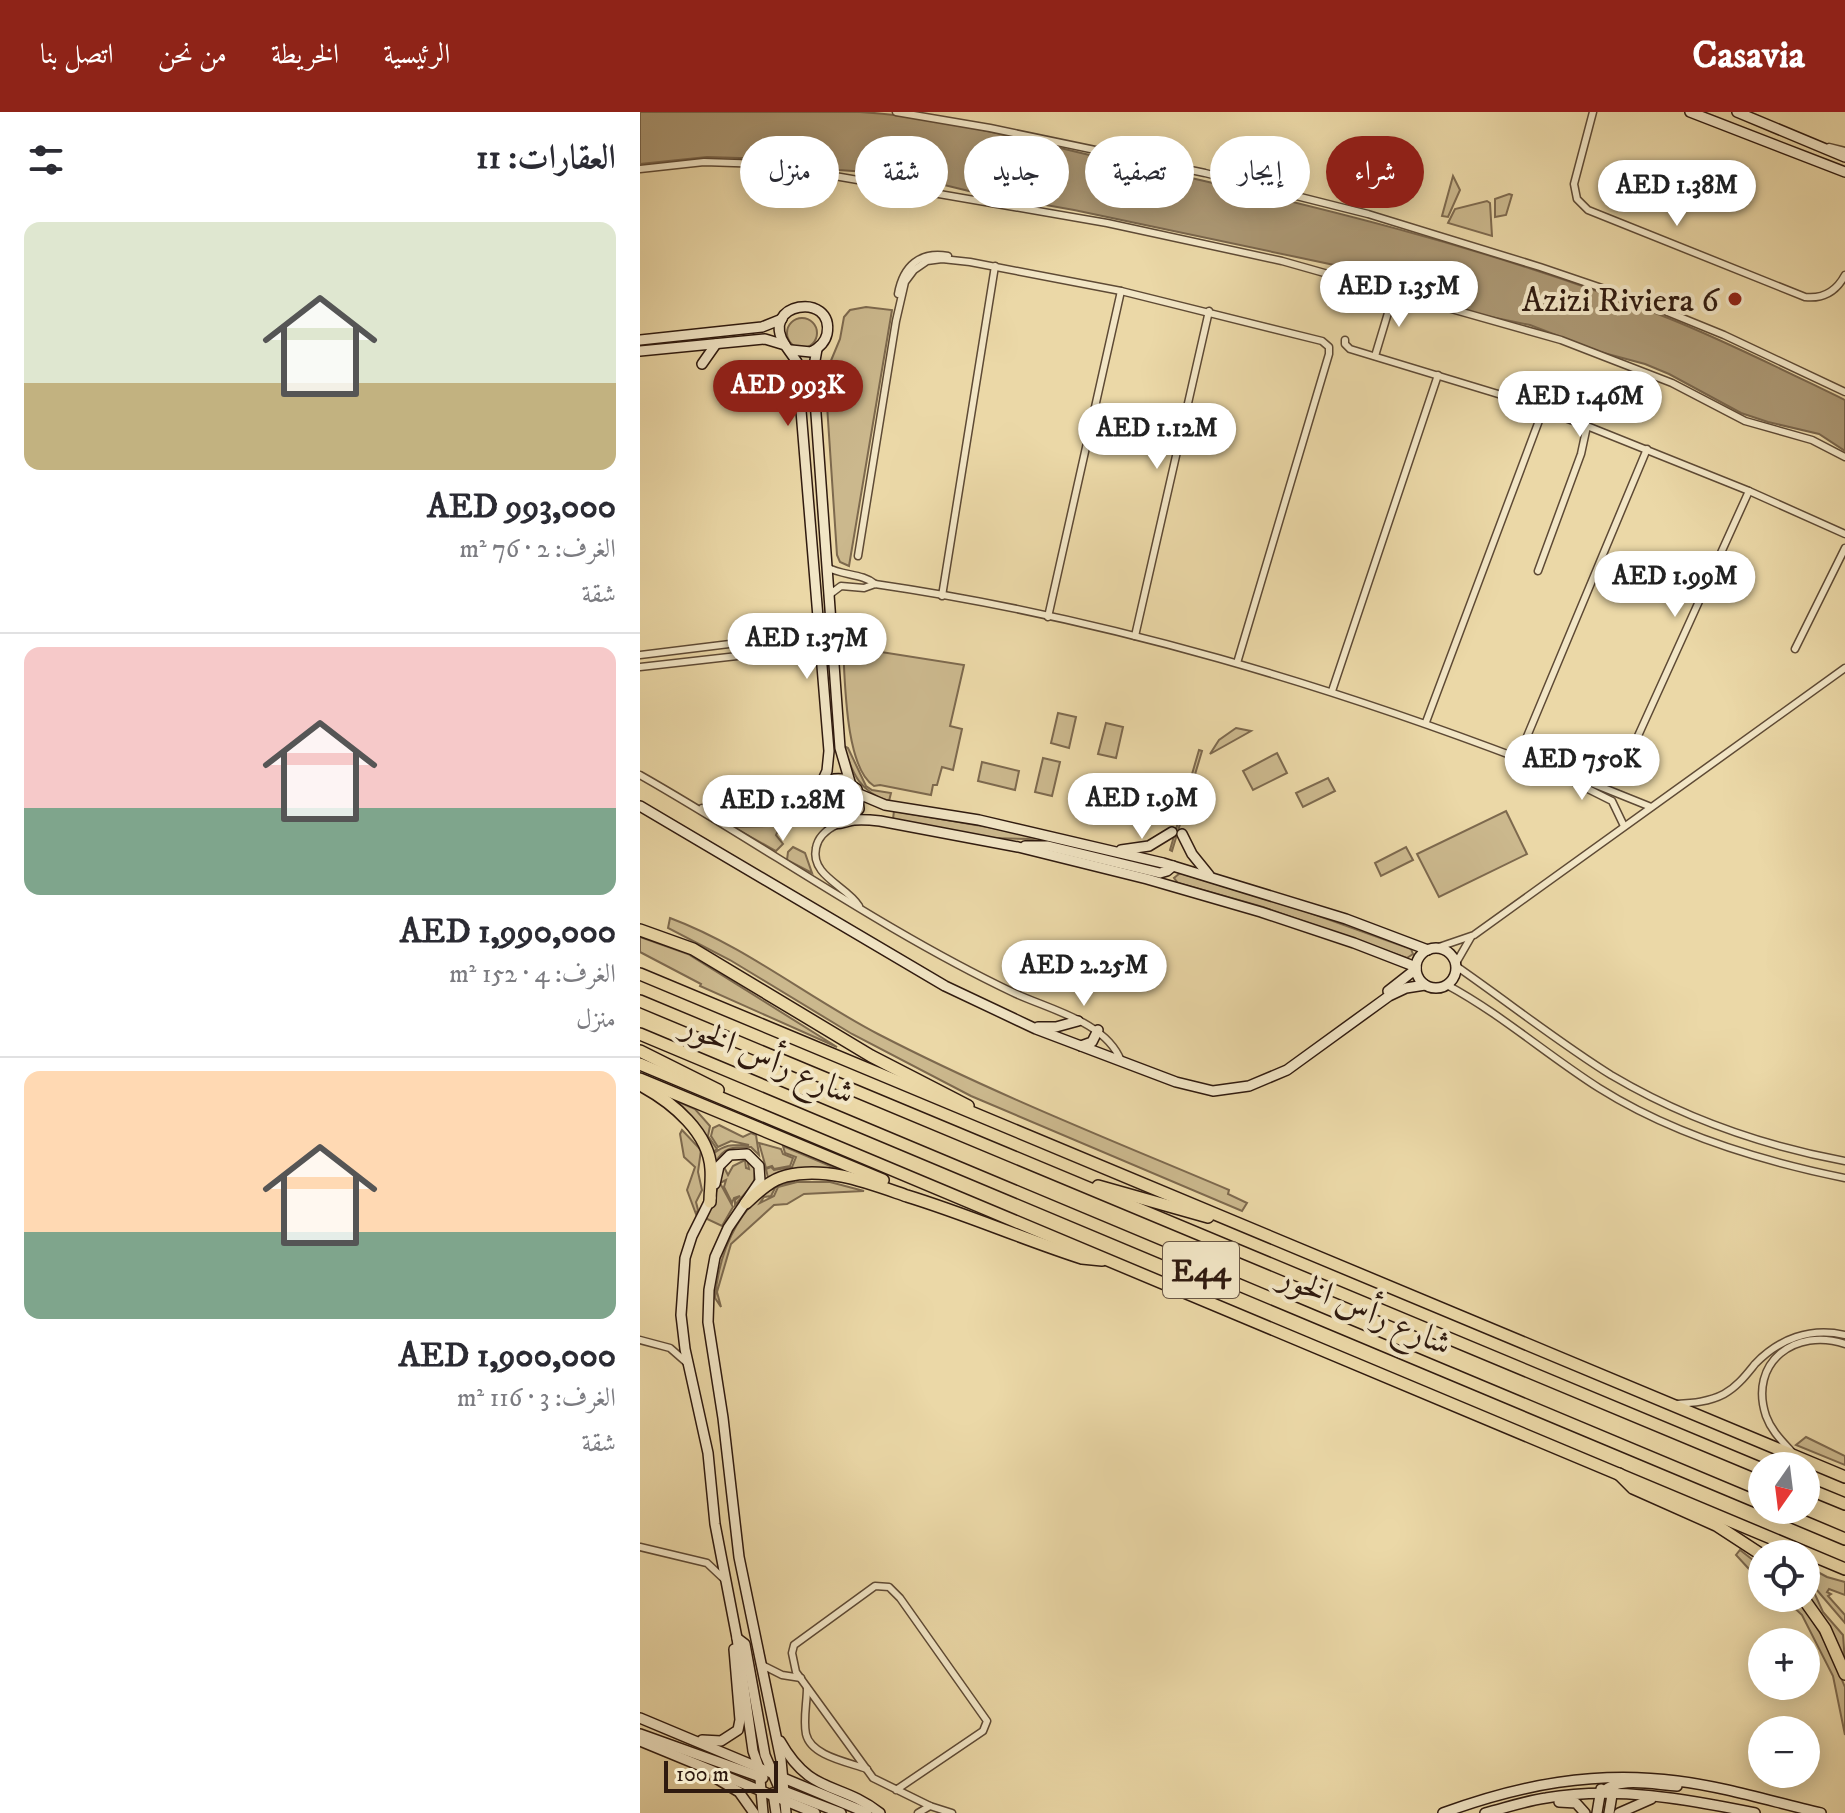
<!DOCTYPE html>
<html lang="ar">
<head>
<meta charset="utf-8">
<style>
	body { margin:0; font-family:"IM FELL DW Pica",Amiri,serif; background:#f2f2f3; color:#2b2b33; direction:rtl; height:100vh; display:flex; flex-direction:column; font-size:30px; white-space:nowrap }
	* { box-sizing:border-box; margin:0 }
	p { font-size:26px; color:#7c7c81 }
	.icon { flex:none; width:44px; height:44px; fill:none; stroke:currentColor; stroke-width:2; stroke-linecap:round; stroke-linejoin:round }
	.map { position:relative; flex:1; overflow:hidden; direction:ltr }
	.details { display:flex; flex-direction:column; background:#fff; width:640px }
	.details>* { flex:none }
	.top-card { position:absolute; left:24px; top:24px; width:760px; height:72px; direction:rtl; display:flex; gap:16px }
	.needle { width:52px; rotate:194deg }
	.buttons { position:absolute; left:1108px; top:1340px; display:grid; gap:16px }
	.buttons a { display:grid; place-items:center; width:72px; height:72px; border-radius:50%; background:#fff; box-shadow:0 4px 20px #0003; font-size:40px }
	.scale { position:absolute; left:24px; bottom:20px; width:114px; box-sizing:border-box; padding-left:8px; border:4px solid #2f1a0f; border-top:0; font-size:22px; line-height:28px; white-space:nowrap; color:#2f1a0f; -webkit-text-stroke:6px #f2e6c6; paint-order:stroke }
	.price { position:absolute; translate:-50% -68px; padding:0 18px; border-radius:28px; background:#fff; color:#222; font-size:26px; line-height:52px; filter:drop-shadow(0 2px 4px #0008) }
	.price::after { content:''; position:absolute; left:50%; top:48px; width:24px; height:18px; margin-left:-12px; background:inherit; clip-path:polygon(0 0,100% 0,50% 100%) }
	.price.current { background:#8f2418; color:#fff }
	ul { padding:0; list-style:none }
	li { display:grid; align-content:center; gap:16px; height:424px; padding:0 24px }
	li+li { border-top:2px solid #e1e1e2 }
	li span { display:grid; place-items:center; height:248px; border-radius:16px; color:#555 }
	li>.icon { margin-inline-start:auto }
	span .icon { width:144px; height:144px; fill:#fffc; stroke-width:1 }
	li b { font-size:34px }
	h2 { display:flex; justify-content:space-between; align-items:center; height:96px; padding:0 24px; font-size:34px }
	.tag { padding:0 28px; border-radius:36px; background:#fff; box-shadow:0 4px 20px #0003; font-size:28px; line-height:72px }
	.tag.current { background:#8f2418; color:#fff }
	header { display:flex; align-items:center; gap:48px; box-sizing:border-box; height:112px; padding:0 40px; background:#8f2418; color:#fff }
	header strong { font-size:38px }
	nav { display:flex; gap:44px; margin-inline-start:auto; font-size:28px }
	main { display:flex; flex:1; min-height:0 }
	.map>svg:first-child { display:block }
</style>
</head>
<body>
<header>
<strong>Casavia</strong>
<nav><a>الرئيسية</a><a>الخريطة</a><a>من نحن</a><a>اتصل بنا</a></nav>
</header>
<main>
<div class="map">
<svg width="1205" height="1701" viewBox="0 0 1205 1701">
	<rect width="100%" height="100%" fill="#ebd8a7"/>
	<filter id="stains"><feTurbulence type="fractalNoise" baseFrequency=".0025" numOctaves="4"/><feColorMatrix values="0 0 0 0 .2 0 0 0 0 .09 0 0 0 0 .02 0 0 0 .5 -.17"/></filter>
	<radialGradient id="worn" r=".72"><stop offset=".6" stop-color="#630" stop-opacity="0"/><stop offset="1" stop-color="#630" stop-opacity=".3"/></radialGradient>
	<g fill="#cbb88d" stroke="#7d694e" stroke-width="2">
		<polygon points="813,64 820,78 808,105 802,104"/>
		<polygon points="869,82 872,83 866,103 855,105 855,87"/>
		<polygon points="847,89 850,91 852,124 808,111 815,97"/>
		<polygon points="226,195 252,198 209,454 200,450 197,443 185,263 200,227 204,205 210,198"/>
		<circle cx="162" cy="221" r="15"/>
		<path d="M203 534 324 553 310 614 322 617 313 658 302 655 297 673H293L291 683 240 673 234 674C205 656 205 567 203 534Z"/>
		<polygon points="418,601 436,605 429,636 411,631"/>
		<polygon points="466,611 483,615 476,646 458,642"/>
		<polygon points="596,616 611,619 570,642 579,628"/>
		<path d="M204 634 208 636 226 674 232 678 251 681 249 689C221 681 212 662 204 634Z"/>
		<polygon points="559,638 562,639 532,739 530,738"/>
		<polygon points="637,641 647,661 613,678 603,659"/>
		<polygon points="403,646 420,650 412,684 395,680"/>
		<polygon points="342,650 379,659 375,678 338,669"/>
		<polygon points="688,666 695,679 663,695 656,681"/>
		<circle cx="196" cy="688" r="16"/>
		<polygon points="254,699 383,721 508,752 507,756 389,727 351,726 253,707"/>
		<polygon points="866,699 887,742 799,785 777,742"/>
		<polygon points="143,708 136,723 143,732 136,739 93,715 129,714"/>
		<polygon points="153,735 165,741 172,761 147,748 148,740"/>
		<polygon points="766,735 773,748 741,764 735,751"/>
		<polygon points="540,761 665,799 771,837 773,842 767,846 623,795 538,771 534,766"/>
		<path d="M30 806C105 834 167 885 238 922 352 981 471 1028 589 1078L588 1082 607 1091 602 1099 331 984 212 922 90 848 28 816Z"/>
		<polygon points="0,825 48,842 197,935 60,874 61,872 0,840"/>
		<polygon points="25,984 55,997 70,1014 68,1024 77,1037 73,1040"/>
		<path d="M79 1013 103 1025 111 1021 116 1023 119 1043 111 1035C96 1035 84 1034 76 1050L73 1042C87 1031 94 1033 109 1033L91 1029 78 1035 71 1024 73 1016Z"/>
		<polygon points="42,1018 61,1038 58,1060 62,1078 56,1090 58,1098 56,1102 47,1078 55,1055 44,1045 40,1022"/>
		<polygon points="119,1031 141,1037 143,1042 153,1046 150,1054 134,1057 132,1054 126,1056"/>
		<polygon points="143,1034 195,1056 195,1057 157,1057 128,1066 126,1057 131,1055 134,1058 152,1055 156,1045 145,1041"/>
		<polygon points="107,1046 115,1053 114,1071 95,1093 95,1088 100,1084 94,1086 92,1091 84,1075 86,1068 80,1071 93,1095 82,1114 65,1106 75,1084 84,1055 88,1063 93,1054 105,1048 106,1056 109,1057"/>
		<path d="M155 1069 136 1074 131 1084 124 1085 120 1091 134 1084 138 1075 157 1070H190L224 1079 164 1082 147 1092 134 1093 91 1132 77 1180 81 1195 75 1186C79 1139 102 1078 155 1069Z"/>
		<polygon points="1166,1325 1205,1344 1205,1353 1156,1333"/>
		<polygon points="1100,1438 1122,1455 1122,1461 1109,1457 1096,1443"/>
		<polygon points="1174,1458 1187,1465 1205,1470 1205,1483 1189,1477 1187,1480 1191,1482 1188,1484 1205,1503 1205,1511 1176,1477 1172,1476 1183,1500 1203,1523 1205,1550 1184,1509 1166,1480 1166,1460"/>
		<polygon points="1144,1486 1158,1486 1187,1532 1205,1575 1205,1623 1193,1564 1162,1503"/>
	</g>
	<path fill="#ab9773" stroke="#79654b" stroke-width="2" d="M0 0C73 0 147 0 220 0 309 5 398 32 485 51 669 92 853 136 1028 206 1088 230 1147 260 1205 288V339L1179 322 1128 310 1101 301 1029 262 1005 252 960 240 890 213 827 200 769 182 725 162 699 154 434 98 333 80 259 62 198 58 129 47 67 45 0 52Z"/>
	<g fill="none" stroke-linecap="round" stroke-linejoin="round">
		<defs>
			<g id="street">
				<polyline points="256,0 350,16 565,61 728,102 900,155 1003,190 1084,223 1205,280"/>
				<path d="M953 0 934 72 937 87 948 98 1165 185C1183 187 1196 180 1205 163"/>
				<polyline points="1189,35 1205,39"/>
				<polyline points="0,57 64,50 125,52 467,111 642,149 921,228 1032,271 1105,309 1172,328 1205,345"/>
				<path d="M258 182C263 154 280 139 308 144"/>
				<polyline points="705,228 705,232 710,237 868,285 947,314 1109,379 1205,422"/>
				<polyline points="735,244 754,181"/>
				<polyline points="218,444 256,209 265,170 274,158 287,149 302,147 330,150 481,179 682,229 689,235 689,242 597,551"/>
				<path d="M187 455C202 464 222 461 235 472"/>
				<polyline points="898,459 941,342 947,314"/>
				<path d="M189 483 201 474 224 476 235 472C468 506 693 574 912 659L929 662 1011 695"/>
				<polyline points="302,484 355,154"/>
				<polyline points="408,505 481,179"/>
				<polyline points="495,524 569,199"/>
				<polyline points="1155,537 1205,436"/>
				<polyline points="0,543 154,524 168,518 177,508"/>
				<polyline points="0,555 151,538 168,541 182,552"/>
				<polyline points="692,579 798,263"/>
				<polyline points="786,610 903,298"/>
				<polyline points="878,646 1007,337"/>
				<polyline points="988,646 1109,379"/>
				<polyline points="912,659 972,689 984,714"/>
				<path d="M0 663C125 734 242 818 372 880 407 897 466 909 481 949"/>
				<path d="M62 696C111 712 131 711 173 680"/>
				<path d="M196 713C186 718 178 725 176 736 170 764 207 774 219 794"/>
				<polyline points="796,836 834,823 1205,556"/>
				<polyline points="816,851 831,825"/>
				<path d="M816 854C868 890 918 930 971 963 1042 1005 1124 1034 1205 1049"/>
				<path d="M807 873C861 902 907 943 959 976 1032 1022 1121 1049 1205 1066"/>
				<polyline points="0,1228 30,1236 46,1250"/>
				<path d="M1036 1292C1052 1291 1069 1290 1084 1282 1097 1275 1106 1263 1115 1252 1139 1227 1170 1215 1205 1223"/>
				<path d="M1151 1339C1141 1328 1131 1318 1126 1304 1108 1250 1156 1215 1205 1232"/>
				<polyline points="0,1435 67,1451 84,1467"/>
				<polyline points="122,1553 142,1563 161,1566"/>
				<path d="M167 1576C167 1590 163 1608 166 1622 171 1644 208 1650 227 1657"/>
				<polyline points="256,1678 343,1619 347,1609 260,1486 249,1475 235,1474 154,1533 152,1541 156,1560 233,1666 290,1694 312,1701"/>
				<polyline points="278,1701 290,1694"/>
			</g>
			<g id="secondary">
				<polyline points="1050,0 1205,60"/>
				<polyline points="1097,0 1205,45"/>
				<polyline points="0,228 122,215 142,207"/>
				<path d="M145 233C118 190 195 179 187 222 185 231 179 236 171 240L151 238"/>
				<polyline points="177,237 173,260 200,636 210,670"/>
				<polyline points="0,239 125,227 145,233 157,250 189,639 187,659 181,672"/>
				<polyline points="62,252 76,232"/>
				<polyline points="219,682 245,693 339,708 523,751 706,807 788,838"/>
				<polyline points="0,694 305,874 396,917 536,970 573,979 609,974 647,958 749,884 766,876 785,873"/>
				<path d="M210 708 219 697 217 677 202 667C172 664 161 702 189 711 199 714 206 709 214 708 223 707 232 708 240 709L378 735 507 767 621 800 714 831 776 855"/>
				<polyline points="542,722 552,742 569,763"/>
				<polyline points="385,734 408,734 520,761 527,759 533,754"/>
				<polyline points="481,738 509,734 532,720"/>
				<circle cx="796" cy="856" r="20"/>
				<polyline points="748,879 776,857"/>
				<polyline points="398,915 416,915 438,909"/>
				<polyline points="441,934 452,930 458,918"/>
				<polyline points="75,1072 79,1054 90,1043 107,1042 119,1054 120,1069 88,1116 75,1145 69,1178 68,1210 83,1306 99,1445 141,1648 146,1701"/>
				<polyline points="71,1086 52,1124 45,1146 41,1203 45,1237 68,1341 75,1412 97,1526 113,1639 119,1656 123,1701"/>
				<polyline points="97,1526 105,1532 125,1643 143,1685"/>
				<polyline points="0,1606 227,1701"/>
				<polyline points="0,1622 123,1666"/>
				<polyline points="62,1628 81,1629 98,1618 100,1608 94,1537"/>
				<polyline points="0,1629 175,1701"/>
				<path d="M140 1629C171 1684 199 1669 240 1701"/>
				<polyline points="74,1665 99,1680 114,1701"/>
				<polyline points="141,1678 201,1701"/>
				<polyline points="133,1681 136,1701"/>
				<path d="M961 1682C976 1663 1015 1673 1037 1674"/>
				<polyline points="919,1690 936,1691 945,1701"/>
				<path d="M803 1701C879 1673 956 1658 1037 1669 1086 1675 1133 1690 1181 1701"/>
				<path d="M845 1701C865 1696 885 1689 906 1686 975 1674 1047 1687 1115 1701"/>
				<polyline points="957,1701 961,1677"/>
				<polyline points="969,1701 973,1677"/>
				<polyline points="979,1701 1011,1687"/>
			</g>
			<g id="highway">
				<polyline points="0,818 53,837 231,944 328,994"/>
				<polyline points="0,862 1205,1365"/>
				<polyline points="0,889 1122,1357"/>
				<polyline points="0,922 1122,1392"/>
				<polyline points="0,939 78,978"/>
				<polyline points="0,952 1205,1457"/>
				<polyline points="0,967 243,1068"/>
				<path d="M4 975C33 991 69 1021 71 1057 72 1068 70 1079 70 1090"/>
				<polyline points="458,1074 568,1105"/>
				<path d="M106 1091C118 1080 130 1068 146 1064 187 1054 229 1071 267 1084 326 1102 383 1127 442 1146L462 1148"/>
				<polyline points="979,1362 993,1376 1076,1413 1122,1443"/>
				<polyline points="1166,1376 1205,1392"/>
				<polyline points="1136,1398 1205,1427"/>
				<polyline points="1163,1486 1185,1517 1205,1562"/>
			</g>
		</defs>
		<use href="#street" stroke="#5e4a35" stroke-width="9"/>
		<use href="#secondary" stroke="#2f1a0f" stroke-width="12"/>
		<use href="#highway" stroke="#2f1a0f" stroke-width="14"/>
		<use href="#street" stroke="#f2e6c6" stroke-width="6"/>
		<use href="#secondary" stroke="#f2e6c6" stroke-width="9"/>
		<use href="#highway" stroke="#ebd8a7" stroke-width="11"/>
	</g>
	<circle fill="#8f2418" stroke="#f2e6c6" stroke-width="3" cx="1095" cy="187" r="8"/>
	<g text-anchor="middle" stroke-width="8" stroke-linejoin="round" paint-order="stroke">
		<rect fill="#f2e6c6" stroke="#6a5746" stroke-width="2" x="523" y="1130" width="76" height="56" rx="6"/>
		<g font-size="32" font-weight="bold" fill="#2f1a0f">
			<text x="561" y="1169">E44</text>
		</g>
		<g font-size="34" fill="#2f1a0f" stroke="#f2e6c6" text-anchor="end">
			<text x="1079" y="199">Azizi Riviera 6</text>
		</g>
		<g font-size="34" fill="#2f1a0f" stroke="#f2e6c6">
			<text transform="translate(129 946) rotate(23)" y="12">شارع رأس الخور</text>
			<text transform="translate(726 1197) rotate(23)" y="12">شارع رأس الخور</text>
		</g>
	</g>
	<rect width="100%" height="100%" filter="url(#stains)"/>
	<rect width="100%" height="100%" fill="url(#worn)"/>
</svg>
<div class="buttons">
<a><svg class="needle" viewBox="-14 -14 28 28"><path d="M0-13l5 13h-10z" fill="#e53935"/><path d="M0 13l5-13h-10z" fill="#7c7c81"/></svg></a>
<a><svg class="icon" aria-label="locate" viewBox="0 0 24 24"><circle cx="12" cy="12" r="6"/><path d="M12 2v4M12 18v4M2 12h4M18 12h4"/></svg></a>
<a>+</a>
<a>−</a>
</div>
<div class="scale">100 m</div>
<b class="price" style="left:1037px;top:116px">AED 1.38M</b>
<b class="price" style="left:759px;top:217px">AED 1.35M</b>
<b class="price current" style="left:148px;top:316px">AED 993K</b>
<b class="price" style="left:940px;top:327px">AED 1.46M</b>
<b class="price" style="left:517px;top:359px">AED 1.12M</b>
<b class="price" style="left:1035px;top:507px">AED 1.99M</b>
<b class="price" style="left:167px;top:569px">AED 1.37M</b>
<b class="price" style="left:942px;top:690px">AED 750K</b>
<b class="price" style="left:502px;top:729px">AED 1.9M</b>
<b class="price" style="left:143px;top:731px">AED 1.28M</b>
<b class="price" style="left:444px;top:896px">AED 2.25M</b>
<div class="top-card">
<a class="tag current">شراء</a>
<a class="tag">إيجار</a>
<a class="tag">تصفية</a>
<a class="tag">جديد</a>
<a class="tag">شقة</a>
<a class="tag">منزل</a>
</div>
</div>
<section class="details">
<h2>العقارات: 11<svg class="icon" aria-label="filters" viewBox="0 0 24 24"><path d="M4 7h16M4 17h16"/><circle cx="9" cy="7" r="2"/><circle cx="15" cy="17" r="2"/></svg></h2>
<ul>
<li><span style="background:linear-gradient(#dfe7d0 65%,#c2b280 0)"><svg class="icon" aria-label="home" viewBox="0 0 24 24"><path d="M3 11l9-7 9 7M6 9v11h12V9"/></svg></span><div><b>AED 993,000</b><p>الغرف: 2 · 76 m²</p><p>شقة</p></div></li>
<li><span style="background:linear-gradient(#f6c9c9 65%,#7fa58c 0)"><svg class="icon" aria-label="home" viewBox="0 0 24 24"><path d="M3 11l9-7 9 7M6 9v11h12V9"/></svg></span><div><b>AED 1,990,000</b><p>الغرف: 4 · 152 m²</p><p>منزل</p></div></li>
<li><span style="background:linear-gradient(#ffd9b3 65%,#7fa58c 0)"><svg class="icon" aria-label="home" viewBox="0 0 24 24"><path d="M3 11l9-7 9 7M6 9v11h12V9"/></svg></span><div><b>AED 1,900,000</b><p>الغرف: 3 · 116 m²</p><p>شقة</p></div></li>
</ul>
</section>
</main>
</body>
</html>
